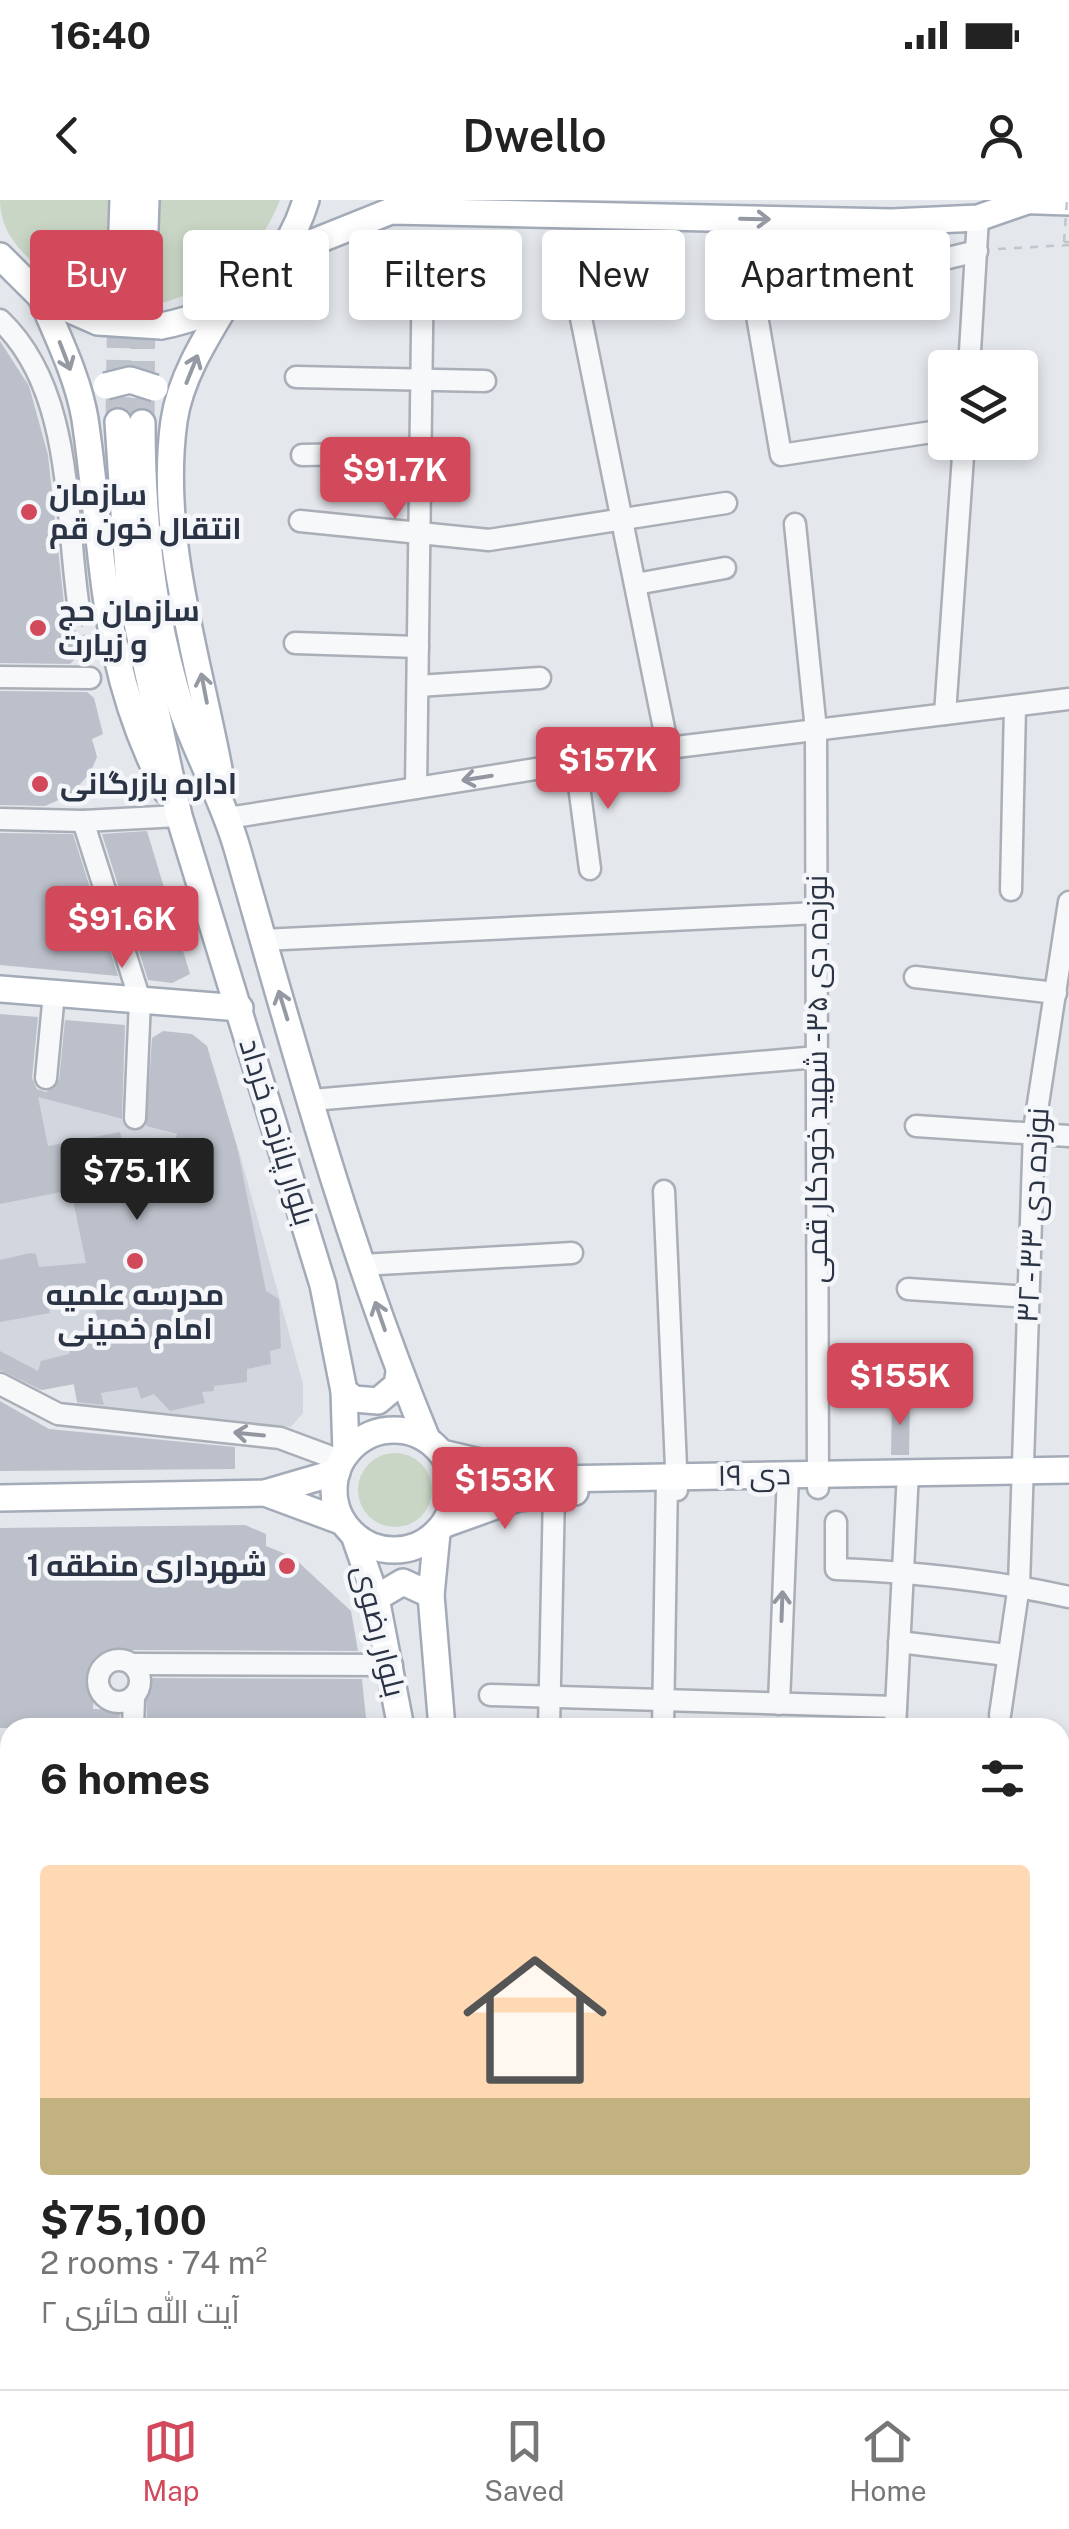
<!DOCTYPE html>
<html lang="en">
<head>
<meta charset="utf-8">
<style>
	body { margin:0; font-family:"Public Sans",Cairo,sans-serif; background:#f2f2f2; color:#222; height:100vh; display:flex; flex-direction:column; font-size:38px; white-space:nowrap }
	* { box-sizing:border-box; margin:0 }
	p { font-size:32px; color:#767676 }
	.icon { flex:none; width:55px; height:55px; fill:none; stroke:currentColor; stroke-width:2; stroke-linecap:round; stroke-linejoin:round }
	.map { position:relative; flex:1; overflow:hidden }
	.side { position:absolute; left:0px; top:1518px; width:1070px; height:672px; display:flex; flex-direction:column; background:#fff; border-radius:30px 30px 0 0; box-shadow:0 5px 15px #0003 }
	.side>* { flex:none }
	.hud { position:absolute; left:30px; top:30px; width:1010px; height:90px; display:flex; gap:20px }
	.controls { position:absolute; left:928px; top:150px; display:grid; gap:20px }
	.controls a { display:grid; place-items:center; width:110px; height:110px; border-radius:10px; background:#fff; box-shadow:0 5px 15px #0003; font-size:50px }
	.price { position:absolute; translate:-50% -85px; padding:0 22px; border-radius:10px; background:#d1495b; color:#fff; font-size:32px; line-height:65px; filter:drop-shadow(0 2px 5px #0008) }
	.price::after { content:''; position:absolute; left:50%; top:60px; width:30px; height:22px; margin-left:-15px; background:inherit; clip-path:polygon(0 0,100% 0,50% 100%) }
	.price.selected { background:#222; color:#fff }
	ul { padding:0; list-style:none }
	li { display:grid; align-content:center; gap:20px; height:530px; padding:0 40px }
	li span { display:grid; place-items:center; height:310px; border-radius:10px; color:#555 }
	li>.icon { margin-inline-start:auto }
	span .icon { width:180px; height:180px; fill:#fffc; stroke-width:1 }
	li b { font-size:42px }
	h2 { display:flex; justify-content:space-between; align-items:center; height:120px; padding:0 40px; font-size:42px }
	.pill { padding:0 35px; border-radius:10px; background:#fff; box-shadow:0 5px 15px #0003; font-size:35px; line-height:90px }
	.pill.selected { background:#d1495b; color:#fff }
	.status { display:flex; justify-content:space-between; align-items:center; height:70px; padding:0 50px; background:#fff; direction:ltr }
	.status svg { height:28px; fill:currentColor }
	header { display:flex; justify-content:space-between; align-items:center; height:130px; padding:0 40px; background:#fff; font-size:45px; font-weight:600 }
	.tab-bar { display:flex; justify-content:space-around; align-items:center; height:140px; border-top:2px solid #e0e0e0; background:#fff; font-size:28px; color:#767676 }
	.tab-bar a { display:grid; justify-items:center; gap:5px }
	.tab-bar .selected { color:#d1495b }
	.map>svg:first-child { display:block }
</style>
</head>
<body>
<div class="status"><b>16:40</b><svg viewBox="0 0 49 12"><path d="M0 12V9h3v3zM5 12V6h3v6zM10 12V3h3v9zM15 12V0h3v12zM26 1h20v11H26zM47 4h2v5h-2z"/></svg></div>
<header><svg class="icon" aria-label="back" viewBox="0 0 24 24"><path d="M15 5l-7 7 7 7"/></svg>Dwello<svg class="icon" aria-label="person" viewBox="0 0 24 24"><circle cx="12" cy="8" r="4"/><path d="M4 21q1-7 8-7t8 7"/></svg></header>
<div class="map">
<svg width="1069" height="2189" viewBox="0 0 1069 2189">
	<rect width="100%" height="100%" fill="#e4e7ec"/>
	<polygon fill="#d2d6de" points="0,874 39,897 239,951 303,1184 303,1213 291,1227 78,1206 73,1184 37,1191 0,1171"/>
	<g fill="#c9d6c5">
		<path d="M0 0H108L107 101C63 86 0 54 0 0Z"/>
		<path d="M160 0H280C257 58 217 89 157 104Z"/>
		<circle cx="395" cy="1290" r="37"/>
		<polygon points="10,2172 10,2180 210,2180 144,2189 0,2189 0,2174"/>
		<polygon points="1069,2173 1069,2189 948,2189 1014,2180 1060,2180 1060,2174"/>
	</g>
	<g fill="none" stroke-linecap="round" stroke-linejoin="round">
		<g stroke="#9fb4cc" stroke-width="30">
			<polyline points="1060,2087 1069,2086"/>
			<polyline points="311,2189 376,2180"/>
		</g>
	</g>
	<g fill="#bbc0ca">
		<polygon points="0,141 29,186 48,255 64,404 84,450 70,464 0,463"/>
		<polygon points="0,491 87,492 94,498 103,534 92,539 97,557 90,573 70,595 45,606 0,605"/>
		<polygon points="147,631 190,774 172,783 148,780 102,634"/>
		<polygon points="0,633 73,634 118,776 0,765"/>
		<polygon points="0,814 38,817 32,878 37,889 46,892 59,880 65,820 125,825 122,919 38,897 48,946 120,932 129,961 171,955 177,934 146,926 152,838 163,831 192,834 207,846 237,946 266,1091 279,1099 281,1148 270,1151 271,1164 247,1169 247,1182 214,1186 214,1191 202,1192 205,1203 170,1211 154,1194 141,1199 137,1187 101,1193 104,1205 77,1202 74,1184 42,1190 0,1170 0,1151 38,1171 41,1161 69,1154 72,1142 101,1137 92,1093 77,1096 75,1087 45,1091 50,1113 0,1122 0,1060 30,1053 36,1054 39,1067 86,1063 71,990 0,1004"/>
		<polygon points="0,1201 49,1229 235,1247 235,1269 0,1271"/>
		<polygon points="892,1201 910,1201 909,1255 891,1255"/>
		<polygon points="245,1325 266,1334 266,1346 293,1357 351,1411 358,1451 133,1450 121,1457 95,1457 93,1509 120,1510 119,1528 0,1528 0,1328"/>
		<polygon points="146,1478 362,1479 367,1528 147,1528"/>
	</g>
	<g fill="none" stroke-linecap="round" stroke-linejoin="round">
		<g stroke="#bfc3cb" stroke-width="25" stroke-dasharray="25 12" stroke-linecap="butt">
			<polyline points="118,222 120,88"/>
			<polyline points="142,223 143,86"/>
		</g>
		<defs>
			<g id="minor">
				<polyline points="580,113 668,548"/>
				<path d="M0 120C73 189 65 311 78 402"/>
				<polyline points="969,168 978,18"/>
				<polyline points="296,177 485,181"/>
				<polyline points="945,230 781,255 756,110 762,103 977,51"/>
				<polyline points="302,255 421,253"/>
				<polyline points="300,321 489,340 726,303"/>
				<polyline points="795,324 816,530 818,1288"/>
				<polyline points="636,384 725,368"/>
				<polyline points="295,443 418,447"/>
				<polyline points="0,477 90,478"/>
				<polyline points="418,486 540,478"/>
				<polyline points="945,514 964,242"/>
				<polyline points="576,563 590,669"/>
				<polyline points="416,588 423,56"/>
				<polyline points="228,618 668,548 1069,499"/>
				<polyline points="0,619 83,621 179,616"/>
				<polyline points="83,621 140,800 135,918"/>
				<polyline points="1011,690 1015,506"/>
				<polyline points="263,740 817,713"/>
				<polyline points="915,777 1056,793"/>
				<polyline points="46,878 54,793"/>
				<polyline points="312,900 817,857"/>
				<polyline points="916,926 1069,936"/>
				<polyline points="664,991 677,1290"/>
				<polyline points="362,1065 572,1053"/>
				<polyline points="908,1089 1028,1097"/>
				<polyline points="0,1184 58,1214 280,1238 342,1261"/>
				<path d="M836 1322V1369C915 1372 992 1380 1069 1397"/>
				<polyline points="899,1442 1007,1455"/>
				<circle cx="119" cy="1481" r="21"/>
				<polyline points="133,1464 392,1465"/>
				<polyline points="490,1495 896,1507"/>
				<polyline points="779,1504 788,1275"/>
				<polyline points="1000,1515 1019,1385 1034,930 1069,702"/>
				<polyline points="133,1528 134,1497"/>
				<polyline points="549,1528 554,1293"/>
				<polyline points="663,1528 667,1277"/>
				<polyline points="895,1528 908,1272"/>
				<polyline points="0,1577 10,1578"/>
				<polyline points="1060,1587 1069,1589"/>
				<polyline points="1060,1731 1069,1732"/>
				<polyline points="0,1786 10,1784"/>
				<polyline points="1060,1797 1069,1797"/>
				<polyline points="0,1926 10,1995"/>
			</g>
			<g id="major">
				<polyline points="1012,0 1069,2"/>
				<polyline points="281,55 391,11 892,22 978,18 1027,1"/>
				<polyline points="0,56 41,97 98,122"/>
				<polyline points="143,86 146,0"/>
				<polyline points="120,88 123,0"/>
				<path d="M41 97C57 136 78 177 85 219 105 355 99 465 166 591"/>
				<path d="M161 126C231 113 285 70 306 0"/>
				<polyline points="118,222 129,386 179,616 323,1085 344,1191 346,1254"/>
				<path d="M142 223C142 320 152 415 181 507 197 555 223 599 237 648 294 847 348 1048 427 1239"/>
				<path d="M219 569C198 457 158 336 174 221 180 179 205 139 227 103"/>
				<polyline points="0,789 240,808"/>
				<polyline points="344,1191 354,1199 378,1201 397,1185 399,1172"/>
				<circle cx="394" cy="1290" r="60"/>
				<polyline points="442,1253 554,1279 1069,1270"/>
				<polyline points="265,1293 343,1322"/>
				<polyline points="0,1298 265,1293 337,1272"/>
				<polyline points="445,1324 518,1298 575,1292"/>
				<polyline points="437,1333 431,1395 442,1528"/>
				<polyline points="354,1335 376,1398 401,1528"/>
				<polyline points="376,1398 403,1382 431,1395"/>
				<polyline points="1060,1964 1069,1963"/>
				<polyline points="1060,1994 1069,1993"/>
				<polyline points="1063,2026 1069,2064"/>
				<polyline points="0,2085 10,2084"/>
				<polyline points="1060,2157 1069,2156"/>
				<polyline points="0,2158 10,2156"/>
				<polyline points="478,2180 479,2189"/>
				<polyline points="511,2180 512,2189"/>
				<polyline points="828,2189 895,2180"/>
			</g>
		</defs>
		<use href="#minor" stroke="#a9aeb7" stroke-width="25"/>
		<use href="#major" stroke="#a3abb8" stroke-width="30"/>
		<g stroke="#c2c5cb" stroke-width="2.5" stroke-dasharray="8 8" stroke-linecap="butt">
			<polyline points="575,35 579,92"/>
			<polyline points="1064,42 1069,42"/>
			<polyline points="998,49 1069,45"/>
			<polyline points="81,419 88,461"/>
			<polyline points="789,2180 790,2189"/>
		</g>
		<use href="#minor" stroke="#f7f8fa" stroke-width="20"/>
		<use href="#major" stroke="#fff" stroke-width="25"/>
		<defs>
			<g id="rail">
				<polyline points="1060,2130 1069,2128"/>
				<polyline points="527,2189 593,2180"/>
				<polyline points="597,2189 665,2180"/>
			</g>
		</defs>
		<use href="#rail" stroke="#7d8696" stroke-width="9"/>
		<use href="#rail" stroke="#f4f6f9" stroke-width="5" stroke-dasharray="15" stroke-linecap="butt"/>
		<defs>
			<g id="major-bridge">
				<polyline points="98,122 161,126"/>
				<polyline points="106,186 130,180 155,188"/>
			</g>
		</defs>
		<use href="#major-bridge" stroke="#a3abb8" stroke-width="30" stroke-linecap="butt"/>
		<polyline stroke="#c2c5cb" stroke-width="2.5" stroke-dasharray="8 8" stroke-linecap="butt" points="1064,42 1067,0"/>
		<use href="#major-bridge" stroke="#fff" stroke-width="25"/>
	</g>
	<defs><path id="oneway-shaft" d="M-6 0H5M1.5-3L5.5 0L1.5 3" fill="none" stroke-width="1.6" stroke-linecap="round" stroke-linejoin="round" transform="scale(2.5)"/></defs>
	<g stroke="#959aa2">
		<use href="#oneway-shaft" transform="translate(755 19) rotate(1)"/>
		<use href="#oneway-shaft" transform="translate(65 156) rotate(69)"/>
		<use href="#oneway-shaft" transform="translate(192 169) rotate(-68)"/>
		<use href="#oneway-shaft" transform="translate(204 488) rotate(-101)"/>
		<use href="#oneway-shaft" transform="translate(283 805) rotate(-107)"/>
		<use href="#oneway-shaft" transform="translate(380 1116) rotate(-109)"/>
	</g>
	<g stroke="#9196a0">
		<use href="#oneway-shaft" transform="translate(477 578) rotate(171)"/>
		<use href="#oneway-shaft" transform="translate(249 1234) rotate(-174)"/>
		<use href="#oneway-shaft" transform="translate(782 1406) rotate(-88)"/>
	</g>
	<g fill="#d1495b" stroke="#f4f6f9" stroke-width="4">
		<circle cx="29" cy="312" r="10"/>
		<circle cx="38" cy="428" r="10"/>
		<circle cx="40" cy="584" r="10"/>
		<circle cx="135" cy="1061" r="10"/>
		<circle cx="287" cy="1366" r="10"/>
	</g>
	<g text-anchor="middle" stroke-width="9" stroke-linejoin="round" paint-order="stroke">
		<g font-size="30" font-weight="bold" fill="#2b3445" stroke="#f4f6f9" text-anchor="start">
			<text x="49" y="305">سازمان<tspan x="49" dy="34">انتقال خون قم</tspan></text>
			<text x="58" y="421">سازمان حج<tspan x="58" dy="34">و زیارت</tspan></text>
			<text x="60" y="594">اداره بازرگانی</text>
			<text x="135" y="1105" text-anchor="middle">مدرسه علمیه<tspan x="135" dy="34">امام خمینی</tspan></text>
			<text x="267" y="1376" text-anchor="end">شهرداری منطقه 1</text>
		</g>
		<g font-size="30" fill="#2b3445" stroke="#f4f6f9">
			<text transform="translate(817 879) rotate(-90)" y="10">نوزده دی ۳۵ - شهید خودکار قمی</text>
			<text transform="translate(277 932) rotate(73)" y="10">بلوار پانزده خرداد</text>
			<text transform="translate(1033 1015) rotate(-87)" y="10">۳۲ - نوزده دی ۳۳</text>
			<text transform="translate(754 1275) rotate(-1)" y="10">۱۹ دی</text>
			<text transform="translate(379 1431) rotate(76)" y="10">بلوار رضوی</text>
		</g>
	</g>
</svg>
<div class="controls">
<a><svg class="icon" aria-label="layers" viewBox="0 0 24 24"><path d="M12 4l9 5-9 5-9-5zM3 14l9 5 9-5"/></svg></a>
</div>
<b class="price" style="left:395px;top:322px">$91.7K</b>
<b class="price" style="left:608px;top:612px">$157K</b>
<b class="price" style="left:122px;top:771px">$91.6K</b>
<b class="price selected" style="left:137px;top:1023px">$75.1K</b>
<b class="price" style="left:900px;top:1228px">$155K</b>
<b class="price" style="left:505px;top:1332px">$153K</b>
<div class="hud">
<a class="pill selected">Buy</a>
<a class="pill">Rent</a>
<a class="pill">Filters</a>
<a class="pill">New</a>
<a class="pill">Apartment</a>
</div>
<section class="side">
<h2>6 homes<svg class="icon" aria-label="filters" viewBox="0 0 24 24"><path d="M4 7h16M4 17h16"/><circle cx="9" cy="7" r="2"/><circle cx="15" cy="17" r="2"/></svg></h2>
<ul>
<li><span style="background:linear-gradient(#ffd9b3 75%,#c2b280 0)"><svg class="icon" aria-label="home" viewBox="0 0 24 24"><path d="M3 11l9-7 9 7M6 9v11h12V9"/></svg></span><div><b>$75,100</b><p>2 rooms · 74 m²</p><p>آیت الله حائری ۲</p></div></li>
</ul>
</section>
</div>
<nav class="tab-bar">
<a class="selected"><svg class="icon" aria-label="map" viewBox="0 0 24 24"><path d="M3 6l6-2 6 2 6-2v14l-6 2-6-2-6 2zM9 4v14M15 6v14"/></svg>Map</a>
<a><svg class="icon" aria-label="saved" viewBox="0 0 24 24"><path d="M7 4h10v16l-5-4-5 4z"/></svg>Saved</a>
<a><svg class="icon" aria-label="home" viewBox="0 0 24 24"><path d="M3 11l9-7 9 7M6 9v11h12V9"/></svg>Home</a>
</nav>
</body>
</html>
